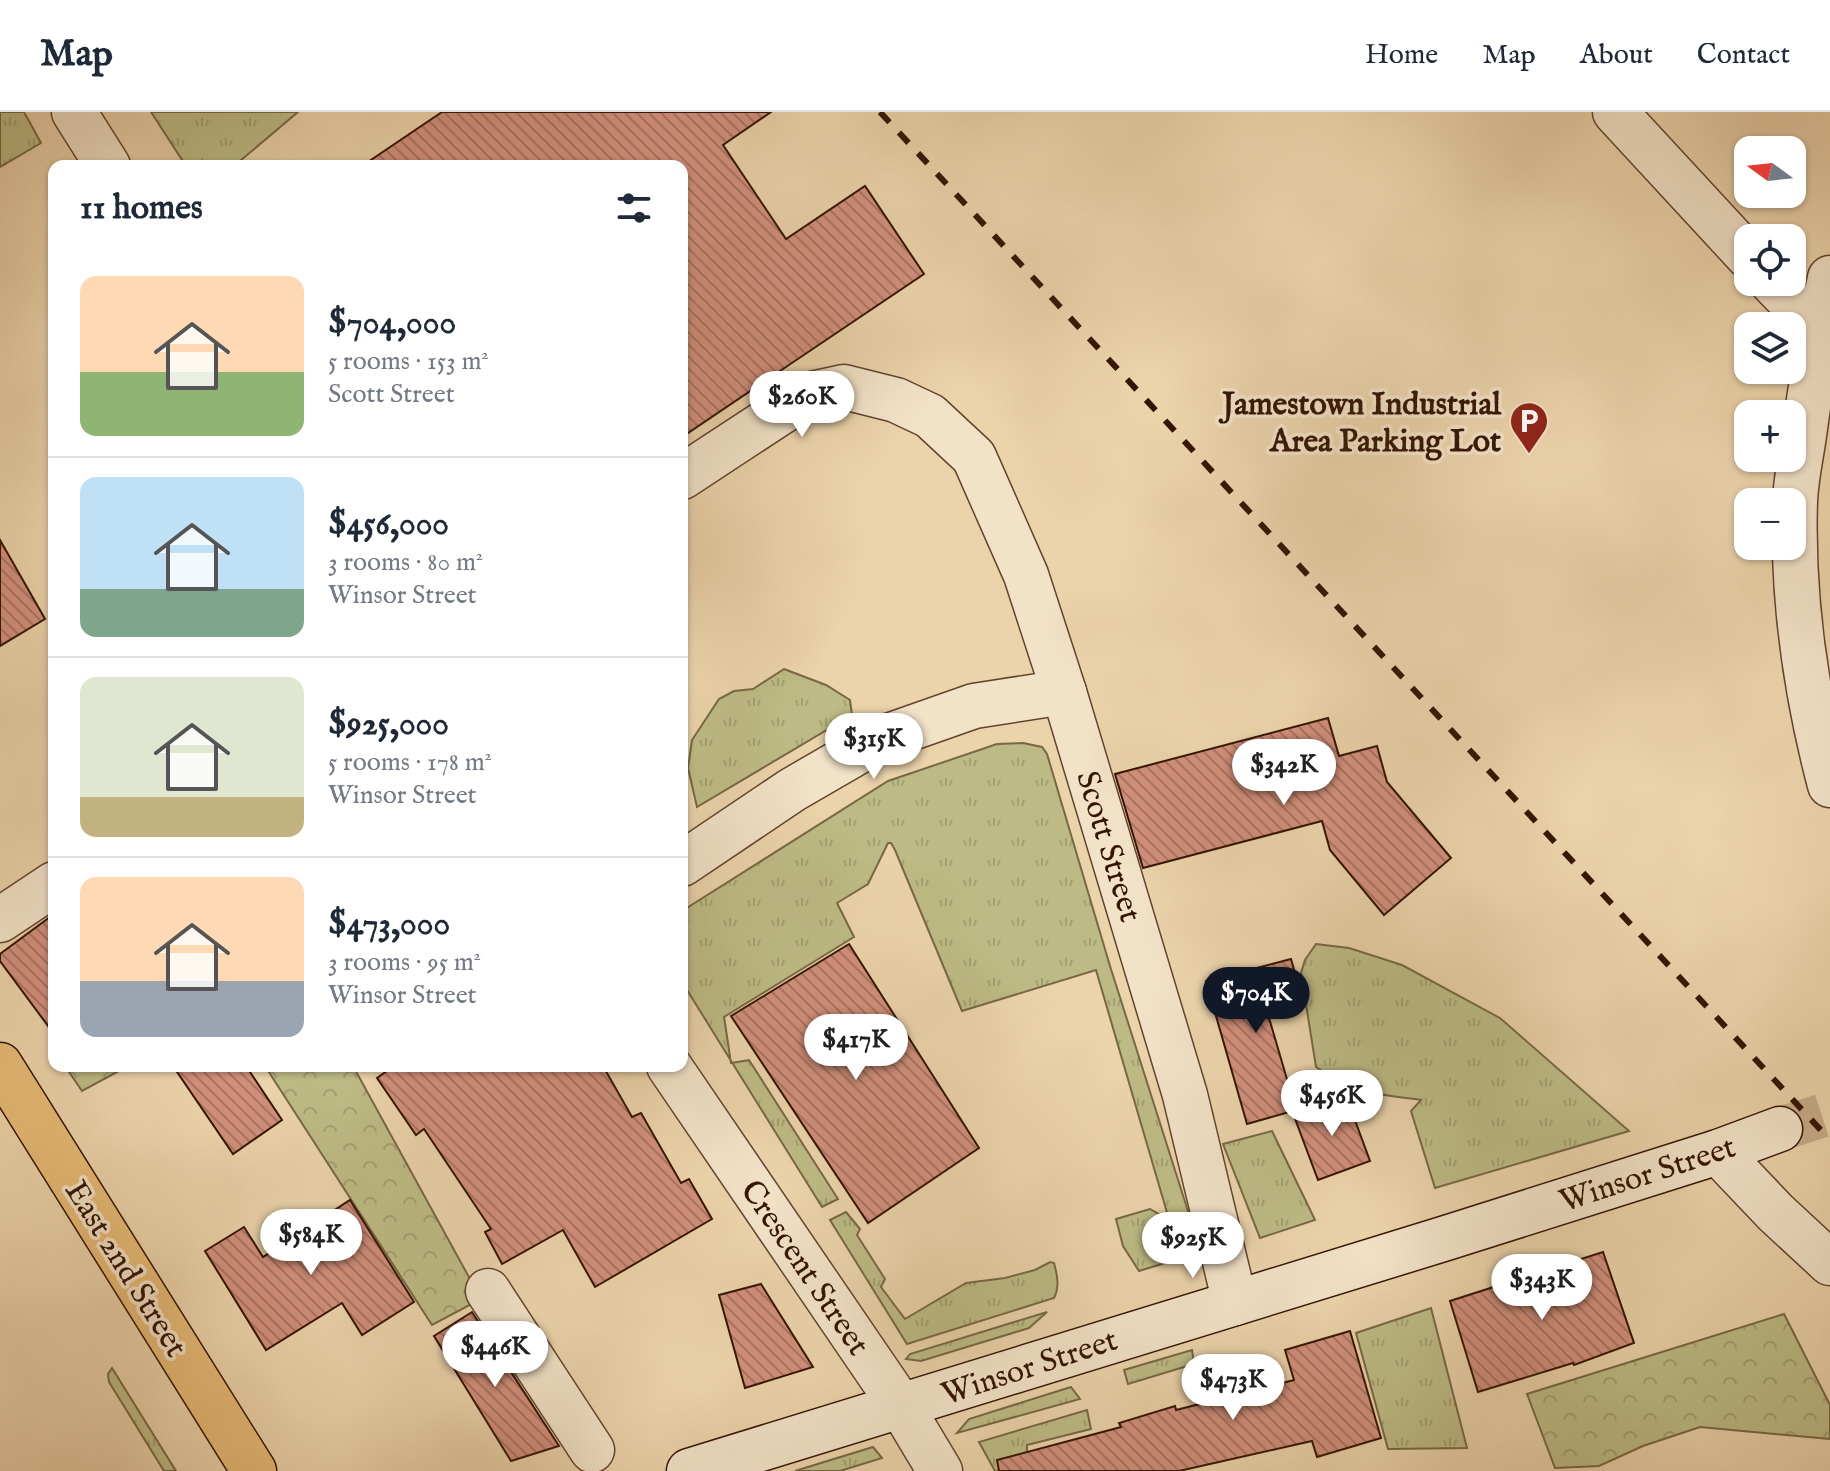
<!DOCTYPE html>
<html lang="en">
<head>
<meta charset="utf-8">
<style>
	body { margin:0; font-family:"IM FELL English",serif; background:#f6f6f7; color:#1f2937; height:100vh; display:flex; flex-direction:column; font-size:30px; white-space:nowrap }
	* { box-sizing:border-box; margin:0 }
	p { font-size:26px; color:#747a83 }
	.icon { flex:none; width:44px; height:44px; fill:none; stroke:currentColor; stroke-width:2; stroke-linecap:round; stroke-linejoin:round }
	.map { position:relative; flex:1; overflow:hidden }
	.side { position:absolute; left:48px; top:48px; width:640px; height:912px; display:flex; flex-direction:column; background:#fff; border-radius:16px; box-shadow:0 2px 6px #0004 }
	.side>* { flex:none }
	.needle { width:52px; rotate:285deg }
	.controls { position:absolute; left:1734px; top:24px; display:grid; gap:16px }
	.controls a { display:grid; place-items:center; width:72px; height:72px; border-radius:16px; background:#fff; box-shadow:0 2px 6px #0004; font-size:40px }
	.price { position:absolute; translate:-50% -68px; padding:0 18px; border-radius:28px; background:#fff; color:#222; font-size:26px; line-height:52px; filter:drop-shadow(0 2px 4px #0008) }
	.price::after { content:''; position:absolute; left:50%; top:48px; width:24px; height:18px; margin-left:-12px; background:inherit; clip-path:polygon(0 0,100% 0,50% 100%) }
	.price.on { background:#111827; color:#fff }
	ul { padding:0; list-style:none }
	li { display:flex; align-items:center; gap:24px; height:200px; padding:0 32px }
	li+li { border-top:2px solid #e0e1e3 }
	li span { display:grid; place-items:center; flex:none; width:224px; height:160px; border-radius:16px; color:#555 }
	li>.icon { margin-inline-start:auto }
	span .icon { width:96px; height:96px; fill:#fffc; stroke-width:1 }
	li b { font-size:34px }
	h2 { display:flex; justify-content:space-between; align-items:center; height:96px; padding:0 32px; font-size:34px }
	header { display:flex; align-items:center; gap:48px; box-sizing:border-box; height:112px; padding:0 40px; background:#fff; border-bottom:2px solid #e0e1e3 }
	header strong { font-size:38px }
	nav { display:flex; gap:44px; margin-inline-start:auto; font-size:28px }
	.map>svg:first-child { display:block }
</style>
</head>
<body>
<header>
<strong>Map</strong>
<nav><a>Home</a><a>Map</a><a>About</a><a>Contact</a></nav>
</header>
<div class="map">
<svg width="1830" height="1359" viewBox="0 0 1830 1359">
	<defs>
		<pattern id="grass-tufts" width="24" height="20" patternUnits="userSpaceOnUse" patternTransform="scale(2)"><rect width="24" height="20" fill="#bdbb85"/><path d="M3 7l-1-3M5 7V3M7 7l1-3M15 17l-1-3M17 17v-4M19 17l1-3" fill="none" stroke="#a3a071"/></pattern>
		<pattern id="forest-crowns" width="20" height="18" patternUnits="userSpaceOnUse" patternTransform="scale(2)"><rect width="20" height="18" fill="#bdbb85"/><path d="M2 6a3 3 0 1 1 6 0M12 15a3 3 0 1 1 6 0" fill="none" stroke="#a3a071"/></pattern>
		<pattern id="building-back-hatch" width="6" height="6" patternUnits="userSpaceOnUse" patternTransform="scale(2)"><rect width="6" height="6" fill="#d18f7b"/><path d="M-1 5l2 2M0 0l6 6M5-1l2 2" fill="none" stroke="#aa7463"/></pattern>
	</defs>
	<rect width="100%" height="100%" fill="#ebd3aa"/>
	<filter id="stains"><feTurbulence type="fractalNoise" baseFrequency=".0025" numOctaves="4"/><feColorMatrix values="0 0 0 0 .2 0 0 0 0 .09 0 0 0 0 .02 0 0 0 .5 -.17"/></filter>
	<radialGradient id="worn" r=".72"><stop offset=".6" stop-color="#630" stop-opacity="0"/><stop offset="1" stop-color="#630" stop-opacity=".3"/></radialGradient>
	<g fill="url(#grass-tufts)" stroke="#786844" stroke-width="2">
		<polygon points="0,0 24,0 41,31 0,55"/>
		<polygon points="151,0 298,0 234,54 186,54"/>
		<polygon points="784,557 826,573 850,588 852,603 697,695 688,656 692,628 719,587 734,579 753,577"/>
		<polygon points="1023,631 1042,635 1047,642 1110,854 1201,1140 1139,1159 1123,1134 1116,1107 1150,1097 1162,1104 1169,1122 1173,1121 1096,858 962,899 895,738 891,731 888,731 868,772 837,791 854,825 724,905 731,951 749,948 838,1087 822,1095 682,870 682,799 888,669 997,632"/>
		<path d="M1316 832 1349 836 1402 853 1500 906 1629 1019 1435 1076 1411 999 1421 988C1377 982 1353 982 1316 955L1301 861 1305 848Z"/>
		<polygon points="1272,1019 1315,1108 1260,1126 1223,1032"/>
		<path d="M846 1100 860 1117 857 1123 885 1167 881 1175 905 1207 966 1171 1005 1166 1035 1158 1050 1150 1054 1151C1057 1162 1060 1175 1054 1186L907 1232 830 1108Z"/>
		<polygon points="1431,1196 1467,1336 1388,1337 1356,1221"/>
		<polygon points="1047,1200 1029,1216 921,1249 906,1247 910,1242"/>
		<polygon points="1192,1238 1194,1252 1128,1272 1124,1258"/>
		<polygon points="112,1256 176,1359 164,1359 109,1270 108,1262"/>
		<polygon points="1071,1275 1080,1287 957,1321 969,1307"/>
		<polygon points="1087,1298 1091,1317 1027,1333 1027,1355 1013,1359 995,1359 979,1330"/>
		<polygon points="873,1335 882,1346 840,1359 795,1359"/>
	</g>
	<g fill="url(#forest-crowns)" stroke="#786844" stroke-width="2">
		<polygon points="65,954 128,954 82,979"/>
		<polygon points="265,954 353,954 481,1187 432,1213"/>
		<polygon points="1784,1202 1830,1293 1830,1327 1700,1315 1643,1334 1599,1354 1555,1356 1527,1282"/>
	</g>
	<g fill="url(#building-back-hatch)" stroke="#341504" stroke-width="2">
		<polygon points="442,0 771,0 723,33 786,127 865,74 924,162 682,325 682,54 362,54"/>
		<polygon points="0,428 45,507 0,534"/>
		<polygon points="1328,606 1339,644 1377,634 1387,670 1451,746 1384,803 1330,738 1322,709 1143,756 1115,662"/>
		<polygon points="54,802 54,922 0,849 0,842"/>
		<polygon points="849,832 979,1036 868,1111 731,904"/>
		<polygon points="1291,847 1303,889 1267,899 1296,998 1247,1012 1206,869"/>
		<polygon points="173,954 246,954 282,1008 233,1042"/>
		<polygon points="394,954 603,954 632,1005 641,1001 681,1071 689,1067 712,1107 595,1175 563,1118 502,1152 485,1120 491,1117 424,1017 416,1023 377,966"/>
		<polygon points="1346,984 1370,1049 1318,1068 1294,1004"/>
		<polygon points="350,1088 414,1190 362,1223 342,1191 266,1238 205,1139 244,1115 263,1145"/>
		<polygon points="1603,1140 1634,1231 1574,1253 1573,1251 1478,1280 1450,1189"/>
		<polygon points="761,1172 813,1255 745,1276 719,1183"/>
		<polygon points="472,1200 559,1334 511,1349 434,1224"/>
		<polygon points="1350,1219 1381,1326 1317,1345 1312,1329 1179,1359 999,1359 997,1348 1121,1315 1119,1311 1175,1294 1176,1298 1294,1268 1285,1238"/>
	</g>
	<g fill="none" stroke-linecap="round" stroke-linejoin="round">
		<polyline stroke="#c6ad89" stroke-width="44" stroke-dasharray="44 22" stroke-linecap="butt" points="1780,1017 1830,1001"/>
		<defs>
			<g id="street">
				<polyline points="74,0 108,54"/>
				<polyline points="1615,0 1748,144"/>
				<path d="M1830 166C1819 216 1812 266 1805 316 1802 340 1796 365 1795 389 1792 483 1806 582 1830 673"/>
				<polyline points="1772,170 1818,218"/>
				<polyline points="682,365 807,283 844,275 896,288 930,304 974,345 1026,463 1064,580 1185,983 1235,1191"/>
				<polyline points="682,752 792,678 880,627 974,594 1064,580"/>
				<polyline points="0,808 54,772"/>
				<polyline points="669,954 901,1294 940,1359"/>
				<polyline points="1718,1040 1776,1101 1830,1151"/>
				<polyline points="488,1179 592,1338"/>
			</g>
			<polyline id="secondary" points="689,1359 1443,1127 1718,1040 1780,1017"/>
			<polyline id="primary" points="0,953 254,1359"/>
		</defs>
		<use href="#street" stroke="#62442e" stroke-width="47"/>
		<use href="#secondary" stroke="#341504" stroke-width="47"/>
		<use href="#primary" stroke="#341504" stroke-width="47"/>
		<use href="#street" stroke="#f2e2c8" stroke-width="44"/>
		<use href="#secondary" stroke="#f2e2c8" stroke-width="44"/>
		<use href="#primary" stroke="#e6ba75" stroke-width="44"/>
		<polyline stroke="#341504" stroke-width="6" stroke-dasharray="14 14" stroke-linecap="butt" points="880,0 1830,1028"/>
	</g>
	<defs>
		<symbol id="parking-pin" viewBox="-11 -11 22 30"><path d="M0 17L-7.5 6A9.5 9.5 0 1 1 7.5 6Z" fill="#8f2418" stroke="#f2e2c8"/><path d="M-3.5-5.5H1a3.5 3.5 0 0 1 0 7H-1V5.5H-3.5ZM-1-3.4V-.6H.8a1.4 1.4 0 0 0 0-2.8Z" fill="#fff"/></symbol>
	</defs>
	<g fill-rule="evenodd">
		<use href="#parking-pin" x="1507" y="287" width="44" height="60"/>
	</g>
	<g text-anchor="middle" stroke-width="7" stroke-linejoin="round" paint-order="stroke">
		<g font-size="32" font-weight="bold" fill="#341504" stroke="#f2e2c8" text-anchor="end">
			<text x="1501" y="302">Jamestown Industrial<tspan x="1501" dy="37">Area Parking Lot</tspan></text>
		</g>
		<g font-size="32" fill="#341504" stroke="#f2e2c8">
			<text transform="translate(1110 734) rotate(73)" y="11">Scott Street</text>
			<text transform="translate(1647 1061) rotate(-18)" y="11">Winsor Street</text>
			<text transform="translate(806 1155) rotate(56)" y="11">Crescent Street</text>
			<text transform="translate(127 1156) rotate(58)" y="11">East 2nd Street</text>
			<text transform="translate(1029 1254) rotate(-18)" y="11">Winsor Street</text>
		</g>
	</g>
	<rect width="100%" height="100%" filter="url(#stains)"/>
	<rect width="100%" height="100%" fill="url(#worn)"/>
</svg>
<div class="controls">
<a><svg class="needle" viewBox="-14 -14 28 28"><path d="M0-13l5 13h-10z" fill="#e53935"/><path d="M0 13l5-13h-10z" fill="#747a83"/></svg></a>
<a><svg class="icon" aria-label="locate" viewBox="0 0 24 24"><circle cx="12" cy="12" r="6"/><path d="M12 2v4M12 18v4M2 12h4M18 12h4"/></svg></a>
<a><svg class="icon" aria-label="layers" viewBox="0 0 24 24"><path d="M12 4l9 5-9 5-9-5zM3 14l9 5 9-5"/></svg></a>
<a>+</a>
<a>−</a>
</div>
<b class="price" style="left:802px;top:327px">$260K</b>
<b class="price" style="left:874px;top:669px">$315K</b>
<b class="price" style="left:1284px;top:695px">$342K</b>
<b class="price on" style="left:1256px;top:923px">$704K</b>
<b class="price" style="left:856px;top:970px">$417K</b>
<b class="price" style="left:1332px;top:1026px">$456K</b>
<b class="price" style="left:311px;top:1165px">$584K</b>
<b class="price" style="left:1193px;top:1168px">$925K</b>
<b class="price" style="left:1542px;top:1210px">$343K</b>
<b class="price" style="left:495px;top:1277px">$446K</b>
<b class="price" style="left:1233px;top:1310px">$473K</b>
<section class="side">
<h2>11 homes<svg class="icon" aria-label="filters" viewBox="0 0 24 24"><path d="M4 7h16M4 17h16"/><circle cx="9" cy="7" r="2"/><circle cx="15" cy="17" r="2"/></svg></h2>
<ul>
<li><span style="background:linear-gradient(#ffd9b3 60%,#8fb573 0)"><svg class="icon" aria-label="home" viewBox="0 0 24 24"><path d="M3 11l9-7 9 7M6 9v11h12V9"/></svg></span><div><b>$704,000</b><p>5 rooms · 153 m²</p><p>Scott Street</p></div></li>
<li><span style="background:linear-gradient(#bfe0f5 70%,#7fa58c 0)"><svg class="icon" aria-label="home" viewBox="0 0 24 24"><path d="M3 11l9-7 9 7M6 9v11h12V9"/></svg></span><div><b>$456,000</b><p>3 rooms · 80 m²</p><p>Winsor Street</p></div></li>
<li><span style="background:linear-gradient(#dfe7d0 75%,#c2b280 0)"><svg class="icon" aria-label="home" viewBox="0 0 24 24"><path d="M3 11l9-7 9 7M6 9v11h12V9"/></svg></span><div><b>$925,000</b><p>5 rooms · 178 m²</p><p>Winsor Street</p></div></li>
<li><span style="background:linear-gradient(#ffd9b3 65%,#9aa5b1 0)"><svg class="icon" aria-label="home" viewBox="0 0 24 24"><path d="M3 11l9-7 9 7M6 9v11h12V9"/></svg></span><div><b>$473,000</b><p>3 rooms · 95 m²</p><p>Winsor Street</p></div></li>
</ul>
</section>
</div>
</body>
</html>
